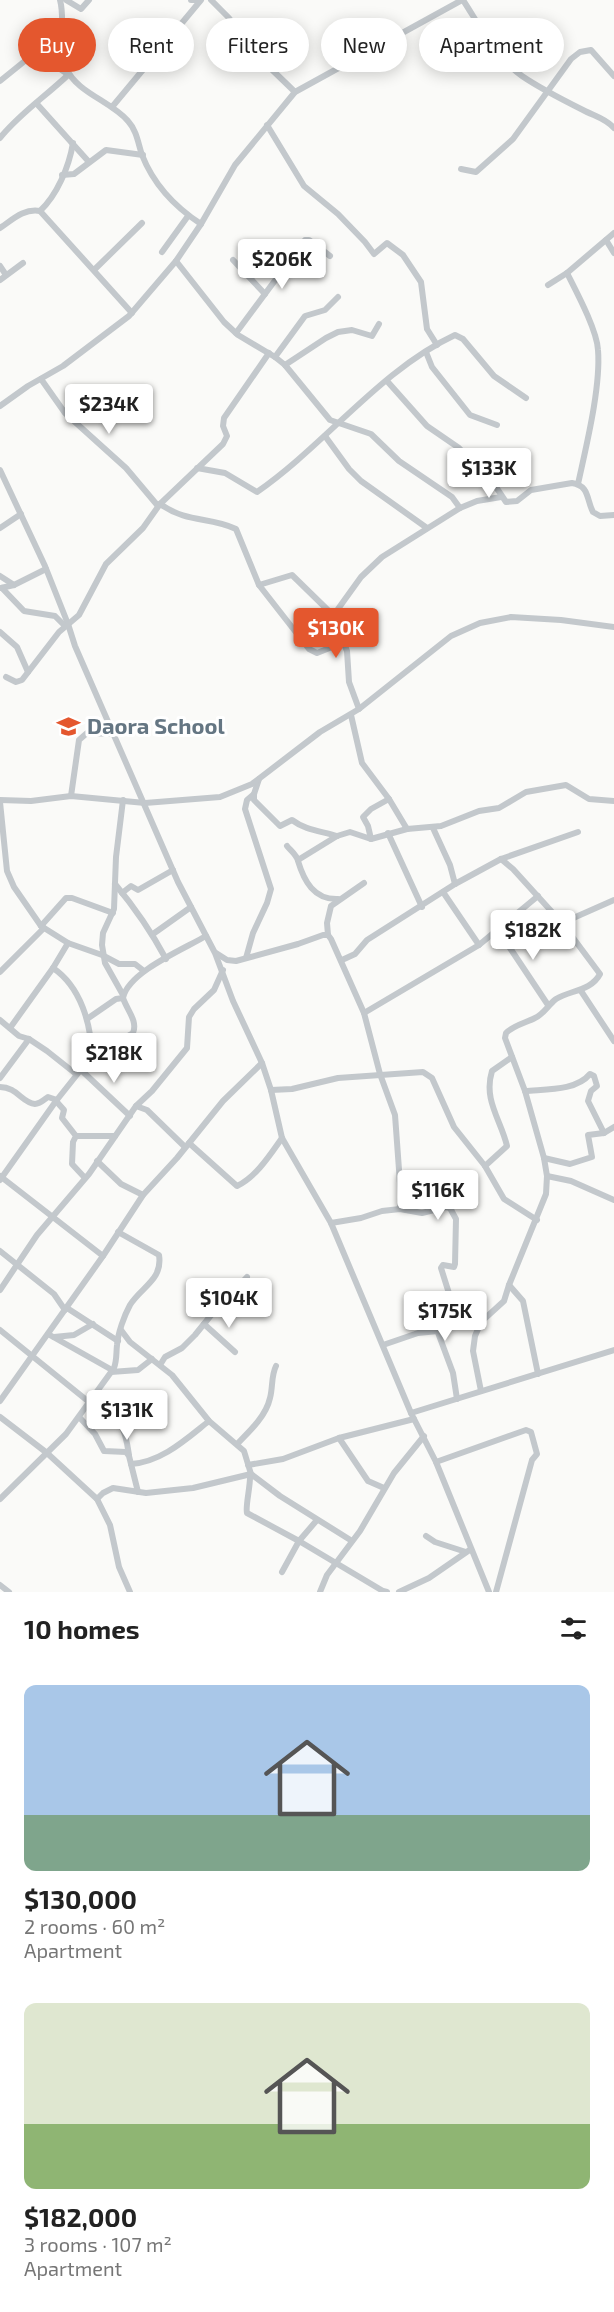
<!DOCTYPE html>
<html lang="en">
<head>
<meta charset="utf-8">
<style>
	body { margin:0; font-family:"Exo 2",sans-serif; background:#f6f6f6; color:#222; height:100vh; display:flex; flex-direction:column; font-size:22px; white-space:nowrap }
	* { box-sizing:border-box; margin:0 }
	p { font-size:20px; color:#767676 }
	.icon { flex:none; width:33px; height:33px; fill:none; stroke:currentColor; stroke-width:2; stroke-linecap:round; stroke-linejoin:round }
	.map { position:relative; height:1592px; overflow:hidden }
	.panel { display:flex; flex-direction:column; background:#fff; flex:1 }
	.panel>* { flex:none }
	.banner { position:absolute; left:18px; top:18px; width:579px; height:54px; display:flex; gap:12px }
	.price { position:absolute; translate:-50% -51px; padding:0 14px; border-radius:6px; background:#fff; color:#222; font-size:20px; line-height:39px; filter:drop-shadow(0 2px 3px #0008) }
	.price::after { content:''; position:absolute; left:50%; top:36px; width:18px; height:14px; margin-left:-9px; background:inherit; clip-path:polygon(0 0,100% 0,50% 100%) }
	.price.selected { background:#e4572e; color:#fff }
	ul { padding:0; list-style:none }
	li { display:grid; align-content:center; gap:12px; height:318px; padding:0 24px }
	li span { display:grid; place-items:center; height:186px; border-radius:12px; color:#555 }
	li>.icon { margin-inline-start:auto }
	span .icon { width:108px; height:108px; fill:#fffc; stroke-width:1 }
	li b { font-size:26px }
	h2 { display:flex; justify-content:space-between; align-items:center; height:72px; padding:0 24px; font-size:26px }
	.chip { padding:0 21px; border-radius:27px; background:#fff; box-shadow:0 3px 15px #0003; font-size:21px; line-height:54px }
	.chip.selected { background:#e4572e; color:#fff }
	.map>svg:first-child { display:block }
</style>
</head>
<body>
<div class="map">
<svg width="614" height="1592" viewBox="0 0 614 1592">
	<rect width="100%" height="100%" fill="#fafaf8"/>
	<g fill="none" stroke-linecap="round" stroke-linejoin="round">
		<g stroke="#c3c8cc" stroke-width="6">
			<path d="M60 0C66 22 57 49 66 68 77 93 111 101 128 121 137 131 138 143 142 155 153 183 175 207 201 224"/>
			<polyline points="66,0 81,9 89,0"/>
			<polyline points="191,0 195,0"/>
			<polyline points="211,0 229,18 264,62 295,92"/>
			<path d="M463 0C480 26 496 58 522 76 541 89 563 100 583 110 594 116 605 118 614 128"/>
			<polyline points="0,81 26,60 54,65 66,73"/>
			<polyline points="37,104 89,162"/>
			<polyline points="112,107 201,0"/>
			<polyline points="267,125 304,186 338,214 365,242 374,254 387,243 403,255 421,282 427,329 437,345"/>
			<path d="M0 138C19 114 46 96 68 75"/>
			<polyline points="461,169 476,172 513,139 571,59 580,52 591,50 614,76"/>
			<polyline points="62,175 74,174 106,150 143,155"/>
			<path d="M40 211C57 195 69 167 73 143"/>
			<path d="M0 228C12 220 24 208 40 211L132 313"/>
			<polyline points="606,240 614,253"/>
			<polyline points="162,252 188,216"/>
			<polyline points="233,260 265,294"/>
			<polyline points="176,261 224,322 238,335 275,357 285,365 330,420 371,434 399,461 452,497 460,508"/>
			<polyline points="0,266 6,275"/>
			<polyline points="94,270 142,223"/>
			<path d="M567 273C576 291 597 330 598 350 601 387 586 447 578 484"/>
			<polyline points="0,280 23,263"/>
			<polyline points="548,285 567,273 614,233"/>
			<polyline points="236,333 305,240 309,240 330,256"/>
			<polyline points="426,352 432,367 470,415 497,425"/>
			<polyline points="275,357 305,316 325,310 338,297"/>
			<polyline points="285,365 326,338 338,332 352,330 372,336 379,324"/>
			<polyline points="41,379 65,413 126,468 158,506"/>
			<path d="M387 381 427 426 459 448 483 474 490 478 506 502 517 501 531 490 572 483C590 486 586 499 593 512L600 516 614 515"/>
			<polyline points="0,406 28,386 63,366 129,316 176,261 201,224 235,165 295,92 462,0"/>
			<polyline points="325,436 349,469 361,481 427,528"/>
			<path d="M197 468 225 473 257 492C325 445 380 370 455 335L463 339 494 376 526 398"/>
			<polyline points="0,470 45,566 68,624 75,646 178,882 215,953 233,1001 262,1063 271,1090 282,1138 331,1223 411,1413 436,1462 489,1592"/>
			<path d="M160 504C189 524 208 516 236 529L259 585 309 649 317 653 332 647 341 638"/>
			<polyline points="0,528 21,514"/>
			<polyline points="0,576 14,585"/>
			<polyline points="259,585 292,575 336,618"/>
			<polyline points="1,588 14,585 46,569"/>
			<polyline points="2,588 24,611 55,616 65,626"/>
			<polyline points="0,632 17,647 28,672"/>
			<polyline points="6,677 16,682 22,680 59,632 79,615 106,564 143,528 160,504 223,444 227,436 223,426 224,418 269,353"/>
			<polyline points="359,709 349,682 347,651 336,624 338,609 343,602 361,577 382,557 460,508 477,501 501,497"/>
			<polyline points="351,715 362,763 389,799 407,829 441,826 479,811 499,808 526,792 566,785 589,799 614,801"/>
			<path d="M259 779 254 794V800L280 826 292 820C305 830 321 831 337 836"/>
			<polyline points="71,796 79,740 87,733 115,734"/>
			<polyline points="0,800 31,801 71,796 145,803 220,797 252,784 320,732 359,709 451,636 480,623 511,617 561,620 614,627"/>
			<polyline points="123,800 116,857 114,909 103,933 102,945 105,963 123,995"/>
			<polyline points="0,802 7,871 14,887 41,926 68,943 102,955 119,964 135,964 144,971"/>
			<polyline points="433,828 450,865 455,884"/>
			<polyline points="388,833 422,907"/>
			<polyline points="371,839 368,826 363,817 371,809 389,799"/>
			<path d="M287 846C290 850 297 855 298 861 304 881 314 900 338 899"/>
			<polyline points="298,860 337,836 350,832 371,839 407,829"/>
			<path d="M115 884C135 908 151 931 166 959"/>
			<polyline points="443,892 479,945"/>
			<polyline points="122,893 131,886 138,890 173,870"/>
			<polyline points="562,923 614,900"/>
			<polyline points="41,926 66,898 72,898 113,913"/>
			<polyline points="498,930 548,1005"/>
			<polyline points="153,934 191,907"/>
			<polyline points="328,935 327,923 331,906 364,883"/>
			<polyline points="216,953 227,960 236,961 298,944 323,935 328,935 331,939 364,1013 380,1074 395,1115 401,1197 400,1209"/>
			<polyline points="246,958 253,933 267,903 271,889 245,809 247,800 254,794"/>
			<polyline points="342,960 355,954 367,940 455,884 501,859 578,832"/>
			<path d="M53 968C81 987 91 1024 92 1056"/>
			<polyline points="0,972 44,928"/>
			<polyline points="581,991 614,1041"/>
			<polyline points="364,1013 479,945 538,896"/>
			<polyline points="87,1019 116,999 123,998"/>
			<polyline points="0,1020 19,1036 29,1039 47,1051 76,1074"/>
			<polyline points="10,1028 53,968 68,943"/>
			<polyline points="80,1069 130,1116"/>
			<polyline points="0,1078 29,1039"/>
			<path d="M0 1087C17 1087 22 1103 35 1104 40 1104 45 1099 48 1097L57 1100"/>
			<polyline points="271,1090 292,1089 338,1078 423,1072 432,1078 454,1127 485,1166 504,1199 537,1220"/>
			<path d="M525 1091C546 1089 576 1091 590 1074L594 1076 597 1086 591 1091 588 1101 604 1133"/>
			<polyline points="56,1101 64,1110 62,1118 76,1136 73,1142 72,1164 85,1178"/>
			<polyline points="136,1106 147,1110 185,1147"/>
			<polyline points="76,1136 115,1136"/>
			<path d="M189 1143 237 1186C256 1177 270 1155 282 1138"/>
			<polyline points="544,1158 570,1164 592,1157 588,1135 604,1133 614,1127"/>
			<polyline points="97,1161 121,1184 143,1195"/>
			<path d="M485 1166 507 1146C501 1120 483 1100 492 1071L512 1057"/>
			<polyline points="442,1175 447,1194 446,1207"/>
			<polyline points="0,1176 103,1256"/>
			<polyline points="547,1176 571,1181 614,1200"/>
			<path d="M0 1180 56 1101 87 1062 92 1056 133 1033C138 1021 127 1010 123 998 128 972 184 949 206 936"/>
			<polyline points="450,1208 462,1202 461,1193 463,1190"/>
			<polyline points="331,1223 361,1218 382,1211 400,1209 422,1213 446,1207 450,1208 456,1219 455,1264 454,1267 443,1265 441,1268 453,1306"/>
			<polyline points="0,1251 54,1294 65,1310"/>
			<polyline points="509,1285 523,1301 538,1374"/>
			<polyline points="0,1290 37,1235 89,1174 136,1106 152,1091 187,1048 189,1017 194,1009 214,990 223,970"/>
			<polyline points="67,1308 118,1341"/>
			<polyline points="204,1324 235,1352"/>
			<polyline points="0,1330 89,1402"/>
			<polyline points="121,1330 130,1342 172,1375 209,1421 244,1451 251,1474 280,1496 352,1541"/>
			<polyline points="437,1330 453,1373 457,1399"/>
			<polyline points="48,1334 112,1370"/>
			<polyline points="54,1337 74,1335 93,1324"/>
			<polyline points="383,1345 418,1333 448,1330 455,1318 454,1302 481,1297"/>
			<polyline points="160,1365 165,1357 182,1348 195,1335 212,1314 247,1277"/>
			<polyline points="111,1372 138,1370 152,1359"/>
			<path d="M481 1391 473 1351 475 1336 481 1322 504 1301 509 1285 546 1194 547 1176 544 1158 525 1091 505 1038 506 1033C514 1025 525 1023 535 1018 544 1014 548 1005 556 999 571 990 591 991 600 974L562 923 513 869 501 859"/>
			<path d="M92 1398C119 1419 124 1420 129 1455"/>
			<polyline points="0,1401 103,1256 143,1195 177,1158 223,1101 262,1063"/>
			<polyline points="411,1413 614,1350"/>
			<polyline points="0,1417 47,1453 97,1499 110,1525 119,1567 130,1592"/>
			<polyline points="79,1417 95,1434 104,1451 126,1452 129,1456 138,1492"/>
			<polyline points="339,1438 368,1481 384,1488"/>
			<path d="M237 1444C250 1431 266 1416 270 1398 273 1387 271 1376 276 1366"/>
			<polyline points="436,1462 526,1430 531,1432 537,1454 532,1460 496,1592"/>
			<path d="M131 1464C162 1462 186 1439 209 1421"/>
			<polyline points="248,1465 283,1459 339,1438 414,1419"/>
			<path d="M250 1474C251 1484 245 1507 247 1513L299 1541 383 1591 387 1592"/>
			<path d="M0 1499 66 1434 114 1368C117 1360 116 1354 117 1345 118 1333 124 1316 130 1305 141 1287 163 1280 159 1255L118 1232"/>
			<polyline points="97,1499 103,1493 113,1488 146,1493 193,1488 251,1474"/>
			<polyline points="426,1536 435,1542 466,1552"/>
			<polyline points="282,1572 299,1541 317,1520"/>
			<polyline points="0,1585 9,1592"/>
			<polyline points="320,1592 327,1575 360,1531 394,1473 424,1436"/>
			<polyline points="399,1592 429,1578 471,1549"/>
		</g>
	</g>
	<defs>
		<symbol id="school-bare" viewBox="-9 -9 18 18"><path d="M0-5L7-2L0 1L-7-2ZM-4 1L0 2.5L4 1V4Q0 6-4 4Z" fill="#e4572e" stroke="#fff" stroke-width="2.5" paint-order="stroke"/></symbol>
	</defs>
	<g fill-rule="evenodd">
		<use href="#school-bare" x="52" y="710" width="33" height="33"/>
	</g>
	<g text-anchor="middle" stroke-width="6" stroke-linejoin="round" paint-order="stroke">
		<g font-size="22" font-weight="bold" fill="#657683" stroke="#fff" text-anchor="start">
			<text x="87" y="734">Daora School</text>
		</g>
	</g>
</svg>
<b class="price" style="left:282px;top:290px">$206K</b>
<b class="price" style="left:109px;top:435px">$234K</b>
<b class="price" style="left:489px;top:499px">$133K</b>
<b class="price selected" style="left:336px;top:659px">$130K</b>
<b class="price" style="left:533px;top:961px">$182K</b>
<b class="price" style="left:114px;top:1084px">$218K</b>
<b class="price" style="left:438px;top:1221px">$116K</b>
<b class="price" style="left:229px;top:1329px">$104K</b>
<b class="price" style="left:445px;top:1342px">$175K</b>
<b class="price" style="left:127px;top:1441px">$131K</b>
<div class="banner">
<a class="chip selected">Buy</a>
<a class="chip">Rent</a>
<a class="chip">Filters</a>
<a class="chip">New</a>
<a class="chip">Apartment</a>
</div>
</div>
<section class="panel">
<h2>10 homes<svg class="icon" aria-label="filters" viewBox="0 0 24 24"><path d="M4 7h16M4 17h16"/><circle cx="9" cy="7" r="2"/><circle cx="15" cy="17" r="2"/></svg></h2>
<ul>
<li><span style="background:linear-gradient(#a9c7e8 70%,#7fa58c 0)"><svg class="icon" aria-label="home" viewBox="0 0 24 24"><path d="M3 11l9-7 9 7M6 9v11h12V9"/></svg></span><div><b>$130,000</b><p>2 rooms · 60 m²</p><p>Apartment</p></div></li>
<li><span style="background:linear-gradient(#dfe7d0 65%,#8fb573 0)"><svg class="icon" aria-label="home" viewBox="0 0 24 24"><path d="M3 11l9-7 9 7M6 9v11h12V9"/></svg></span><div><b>$182,000</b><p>3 rooms · 107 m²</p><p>Apartment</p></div></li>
</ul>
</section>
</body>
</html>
